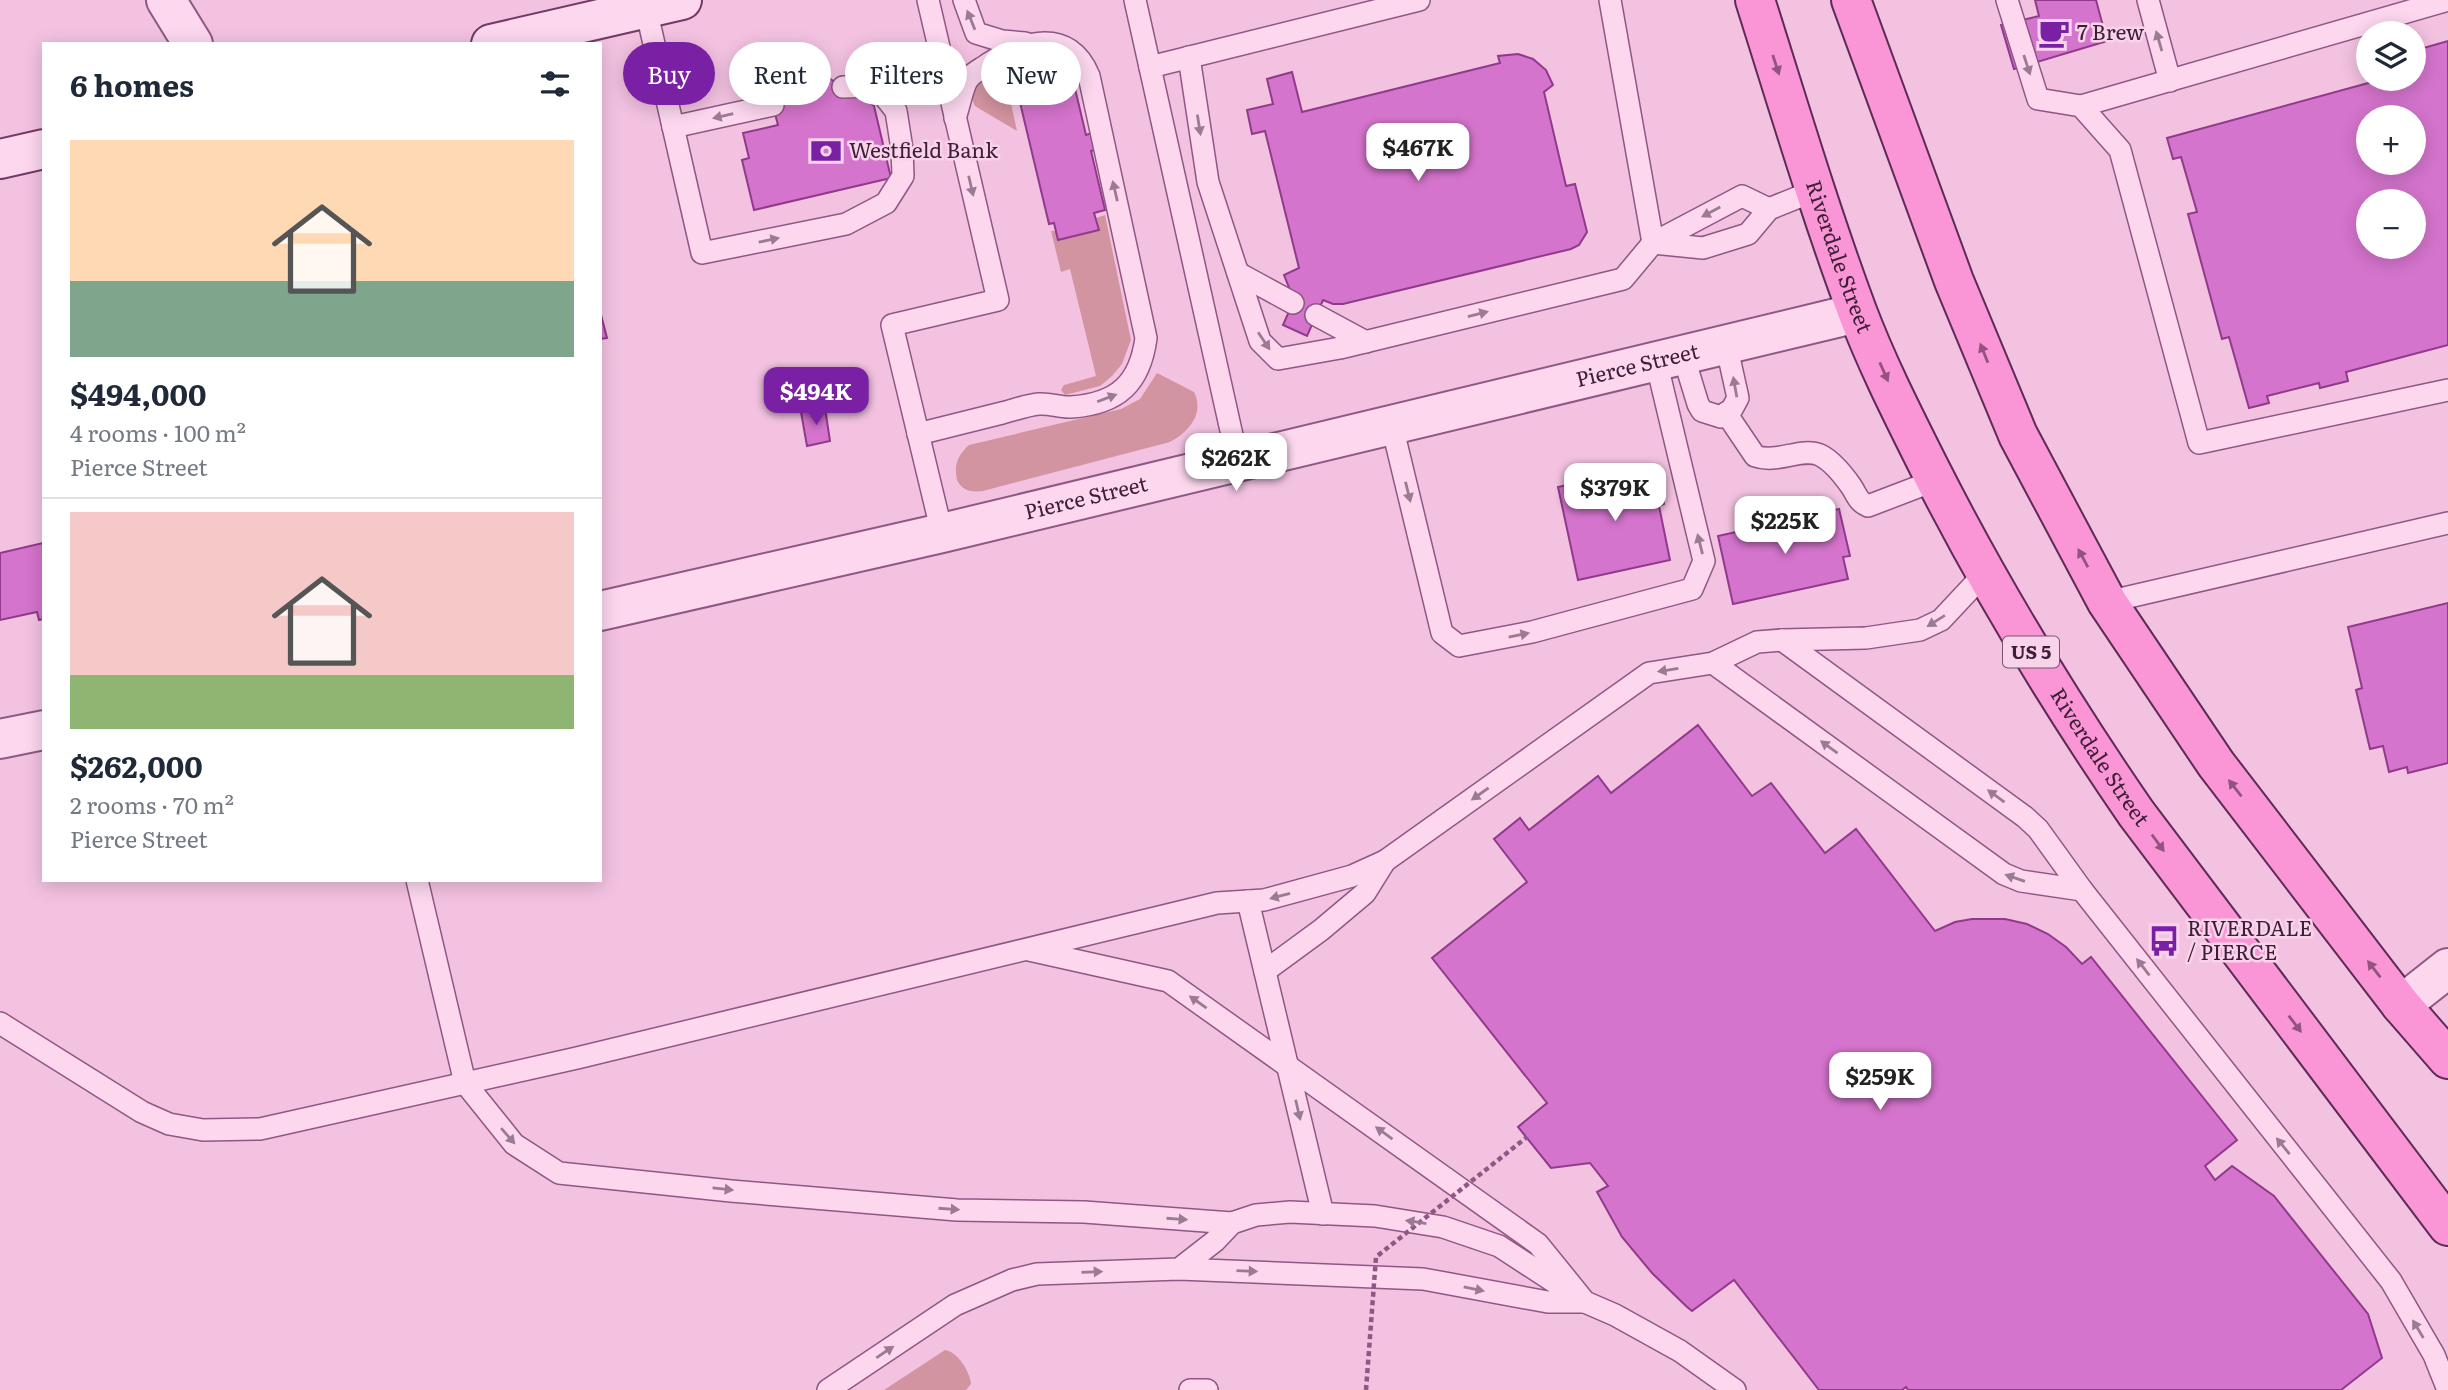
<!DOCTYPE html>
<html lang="en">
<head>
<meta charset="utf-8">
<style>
	body { margin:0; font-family:Literata,serif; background:#f6f6f7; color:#1f2937; height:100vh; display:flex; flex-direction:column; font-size:26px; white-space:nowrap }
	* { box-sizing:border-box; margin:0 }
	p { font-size:23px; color:#747a83 }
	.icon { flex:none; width:38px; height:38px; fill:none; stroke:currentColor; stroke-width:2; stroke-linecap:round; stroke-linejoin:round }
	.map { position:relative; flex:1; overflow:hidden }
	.panel { position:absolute; left:42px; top:42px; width:560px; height:840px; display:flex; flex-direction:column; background:#fff; border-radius:0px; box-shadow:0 4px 18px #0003 }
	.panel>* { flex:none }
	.guide { position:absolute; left:623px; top:42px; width:665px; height:63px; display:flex; gap:14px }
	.tools { position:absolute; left:2356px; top:21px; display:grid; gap:14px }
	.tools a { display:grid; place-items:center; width:70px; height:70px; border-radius:50%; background:#fff; box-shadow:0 4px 18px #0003; font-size:35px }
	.price { position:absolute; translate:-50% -60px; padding:0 16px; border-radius:14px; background:#fff; color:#222; font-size:23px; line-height:46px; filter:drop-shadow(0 2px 4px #0008) }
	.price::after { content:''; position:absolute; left:50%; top:42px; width:21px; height:16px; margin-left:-10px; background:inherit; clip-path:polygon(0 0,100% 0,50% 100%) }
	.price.on { background:#7920a5; color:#fff }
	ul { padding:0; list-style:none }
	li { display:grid; align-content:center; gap:14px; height:371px; padding:0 28px }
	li+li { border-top:2px solid #e0e1e3 }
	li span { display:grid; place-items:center; height:217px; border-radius:0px; color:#555 }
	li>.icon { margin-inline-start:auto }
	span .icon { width:126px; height:126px; fill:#fffc; stroke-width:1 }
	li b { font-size:30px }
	h2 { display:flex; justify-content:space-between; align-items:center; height:84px; padding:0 28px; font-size:30px }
	.pill { padding:0 24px; border-radius:32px; background:#fff; box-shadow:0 4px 18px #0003; font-size:24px; line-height:63px }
	.pill.on { background:#7920a5; color:#fff }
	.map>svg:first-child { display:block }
</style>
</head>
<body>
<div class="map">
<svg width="2448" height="1390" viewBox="0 0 2448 1390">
	<rect width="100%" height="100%" fill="#f3c2e1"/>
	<g fill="#d394a1">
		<path d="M1004 71 1017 131 975 106C964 87 988 74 1004 71Z"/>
		<polygon points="1105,215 1131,340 1122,364 1112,376 1100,386 1065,395 1061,390 1064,385 1096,376 1070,269 1061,272 1051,231 1099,229 1096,218"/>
		<path d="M1157 373 1194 392C1205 414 1188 432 1170 442L983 491C972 492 963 492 957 480 954 465 957 456 969 445L1121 409 1140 399Z"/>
		<path d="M945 1350C958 1352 970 1372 971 1384L966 1390H884Z"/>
	</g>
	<g fill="#d574cd" stroke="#913a8b" stroke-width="2" fill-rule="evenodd">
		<polygon points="2035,0 2096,0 2107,41 2014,69 2001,25 2039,16"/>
		<path d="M2448 41V345L2346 372 2348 381 2320 388 2319 383 2267 396 2269 403 2249 408 2229 337 2222 339 2188 214 2197 212 2181 157 2173 159 2167 138 2372 82 2371 79H2413V51ZM2368 117H2413V163H2368ZM2368 201H2413V247H2368Z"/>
		<polygon points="1518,54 1533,59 1546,70 1553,85 1544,92 1566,186 1575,184 1587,232 1579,245 1571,249 1343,304 1333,304 1323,300 1307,336 1283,325 1294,300 1284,275 1299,268 1265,131 1252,134 1247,110 1273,104 1267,79 1292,72 1302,112 1500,63 1498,56"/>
		<polygon points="1072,76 1086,135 1094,132 1098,149 1091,151 1105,210 1094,213 1099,230 1058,240 1054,223 1049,224 1017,90"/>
		<polygon points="827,77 874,106 891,178 754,210 742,160 749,158 743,133 778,125 769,91"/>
		<polygon points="600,311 607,338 600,339"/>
		<polygon points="825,408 830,441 807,446 801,412"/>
		<polygon points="1650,467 1653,482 1659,481 1664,504 1659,506 1670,560 1578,580 1558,487"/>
		<polygon points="1839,509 1850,556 1843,557 1848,579 1733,604 1718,536"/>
		<polygon points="43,543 44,619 39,620 37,612 0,620 0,553"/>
		<polygon points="2448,603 2448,763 2408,773 2407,767 2389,772 2383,746 2370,749 2356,690 2362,688 2348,627"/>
		<polygon points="1698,725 1752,796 1771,783 1825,853 1856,829 1935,931 1955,922 1972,919 2005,919 2027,924 2048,934 2066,947 2082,964 2091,957 2237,1140 2205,1166 2215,1180 2232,1166 2274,1196 2368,1314 2382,1358 2341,1390 1908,1390 1906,1387 1902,1390 1819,1390 1734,1280 1692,1311 1686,1306 1652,1273 1622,1237 1597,1192 1608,1186 1590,1163 1551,1168 1518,1127 1547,1103 1432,958 1527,882 1494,839 1520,818 1529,830 1598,776 1611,793"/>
	</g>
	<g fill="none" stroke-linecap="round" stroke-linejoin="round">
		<defs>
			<g id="lane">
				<polyline points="928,0 998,300 892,325 942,533"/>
				<polyline points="964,0 976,33 1002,41 1025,43"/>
				<polyline points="1135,0 1238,462"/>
				<polyline points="1610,0 1653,243"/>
				<polyline points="2007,0 2038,99 2081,106 2448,0"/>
				<polyline points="2148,0 2170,81"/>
				<polyline points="646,9 702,253 846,224 886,203 903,176 902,149 896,111 876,86 843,87"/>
				<polyline points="1189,57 1208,182 1260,341 1278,359 1340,348 1623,279 1653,243 1742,196 1769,209"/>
				<polyline points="1150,67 1419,0"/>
				<polyline points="2081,106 2120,150 2199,443 2448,390"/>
				<polyline points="673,127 773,105"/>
				<polyline points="1653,243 1703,248 1748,234 1769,209 1816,190"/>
				<polyline points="1238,273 1293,303"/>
				<polyline points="1316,315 1366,342"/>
				<polyline points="1683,355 1698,404 1702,411 1721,417 1732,409 1738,398 1726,344"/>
				<path d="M1726 413 1755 456C1777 464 1801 447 1820 455 1832 461 1844 476 1851 486 1857 495 1858 502 1868 506L1936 480"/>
				<polyline points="1392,426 1442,633 1459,646 1532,632 1692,589 1704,561 1656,361"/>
				<path d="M918 434C946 427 974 420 1002 413 1014 410 1027 405 1039 404 1050 403 1061 408 1071 407 1118 404 1140 383 1146 338L1089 76C1069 27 1023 41 988 64 983 68 974 72 970 77 963 83 959 108 955 118"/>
				<polyline points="2107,602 2448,523"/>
				<polyline points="1782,640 2025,817 2038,829 2082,890 2391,1281 2434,1355 2448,1390"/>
				<polyline points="1713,663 2004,874 2021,881 2082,890"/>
				<polyline points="417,880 465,1083 514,1144 559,1173 731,1191 957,1210 1084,1212 1232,1223"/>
				<polyline points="1248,901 1323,1214"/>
				<polyline points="1029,950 1168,981 1538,1244 1585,1302 1615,1315 1680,1351 1735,1390"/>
				<polyline points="1265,971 1321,930 1365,893 1385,861"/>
				<polyline points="0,1023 142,1112 169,1124 203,1130 260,1129 577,1058 1217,903 1264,900 1352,876 1385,861 1649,673 1713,663 1757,642 1782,640 1866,638 1920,630 1941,620 1985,573"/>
				<polyline points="828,1390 955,1305 1012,1280 1037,1274 1179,1269 1423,1279 1548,1302 1585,1302 1499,1246 1443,1227 1375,1216 1290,1212 1256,1215 1232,1223 1215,1241 1179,1269"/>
				<polyline points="1190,1390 1207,1390"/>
			</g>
			<g id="street">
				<polyline points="166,0 193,44"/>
				<path id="s1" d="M600 611 942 533 1857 313"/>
				<polyline points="0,739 44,730"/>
				<polyline points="2401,1005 2448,968"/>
			</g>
			<g id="secondary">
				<polyline points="491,44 682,0"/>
				<polyline points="0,159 44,149"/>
			</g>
			<g id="primary">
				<path id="s2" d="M1755 0C1788 104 1819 209 1857 311 1877 364 1903 415 1928 465 1989 586 2059 701 2136 813L2448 1226"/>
				<polyline points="1851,0 1954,281 2018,435 2107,602 2216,764 2401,1005 2448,1059"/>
			</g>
		</defs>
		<use href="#lane" stroke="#8f5784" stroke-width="24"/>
		<use href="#street" stroke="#8f5784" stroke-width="42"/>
		<use href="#secondary" stroke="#713a67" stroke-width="42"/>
		<use href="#primary" stroke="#5d2b56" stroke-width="42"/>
		<use href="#lane" stroke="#fcd7ee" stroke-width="21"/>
		<use href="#street" stroke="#fcd7ee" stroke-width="38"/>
		<use href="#secondary" stroke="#fcd7ee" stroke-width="38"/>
		<use href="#primary" stroke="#fa96d6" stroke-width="38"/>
		<polyline stroke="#8f5784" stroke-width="4.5" stroke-dasharray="5 3.5" stroke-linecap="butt" points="1366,1390 1376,1257 1527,1137"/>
	</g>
	<defs><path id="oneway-solid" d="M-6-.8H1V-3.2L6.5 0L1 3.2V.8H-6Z" transform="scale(1.75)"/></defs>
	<g fill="#9c7a93">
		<use href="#oneway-solid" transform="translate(971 20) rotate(-112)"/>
		<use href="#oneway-solid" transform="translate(2159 41) rotate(-106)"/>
		<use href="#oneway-solid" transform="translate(2027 65) rotate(72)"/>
		<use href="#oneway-solid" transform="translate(723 116) rotate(167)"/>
		<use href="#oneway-solid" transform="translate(1199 125) rotate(81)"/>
		<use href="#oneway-solid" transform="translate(971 186) rotate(77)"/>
		<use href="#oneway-solid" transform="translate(1115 191) rotate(-103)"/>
		<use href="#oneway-solid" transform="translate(1711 212) rotate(152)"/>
		<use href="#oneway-solid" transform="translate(769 240) rotate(-12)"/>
		<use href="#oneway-solid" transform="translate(1478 314) rotate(-14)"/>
		<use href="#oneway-solid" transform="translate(1264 341) rotate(56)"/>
		<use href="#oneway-solid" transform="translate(1735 387) rotate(-100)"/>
		<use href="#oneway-solid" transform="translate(1107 398) rotate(-21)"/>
		<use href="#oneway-solid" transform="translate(1408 492) rotate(76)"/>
		<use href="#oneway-solid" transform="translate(1700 544) rotate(-104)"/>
		<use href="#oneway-solid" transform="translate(1936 621) rotate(148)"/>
		<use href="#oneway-solid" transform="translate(1519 635) rotate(-11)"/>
		<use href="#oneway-solid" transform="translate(1668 670) rotate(171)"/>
		<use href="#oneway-solid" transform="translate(1829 747) rotate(-144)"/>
		<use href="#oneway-solid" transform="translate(1480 794) rotate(145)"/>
		<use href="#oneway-solid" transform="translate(1996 796) rotate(-144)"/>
		<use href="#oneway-solid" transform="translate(2015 878) rotate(-161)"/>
		<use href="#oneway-solid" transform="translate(1280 896) rotate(165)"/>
		<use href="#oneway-solid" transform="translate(2143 967) rotate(-128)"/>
		<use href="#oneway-solid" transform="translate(1198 1002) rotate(-145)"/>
		<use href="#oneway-solid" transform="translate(1298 1110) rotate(77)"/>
		<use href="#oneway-solid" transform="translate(1384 1133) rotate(-144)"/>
		<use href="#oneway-solid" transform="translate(508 1136) rotate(49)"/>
		<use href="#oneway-solid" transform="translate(2283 1146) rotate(-129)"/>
		<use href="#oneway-solid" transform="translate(723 1189) rotate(6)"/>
		<use href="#oneway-solid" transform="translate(949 1209) rotate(4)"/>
		<use href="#oneway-solid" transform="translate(1177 1219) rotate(4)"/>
		<use href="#oneway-solid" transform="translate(1416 1222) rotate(-171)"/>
		<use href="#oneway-solid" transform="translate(1247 1271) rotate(2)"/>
		<use href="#oneway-solid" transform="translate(1092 1272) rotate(-2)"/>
		<use href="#oneway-solid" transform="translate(1474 1289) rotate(12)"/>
		<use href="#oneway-solid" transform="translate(2418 1329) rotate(-121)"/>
		<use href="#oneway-solid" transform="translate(885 1352) rotate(-34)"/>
	</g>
	<g fill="#92537f">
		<use href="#oneway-solid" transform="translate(1776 65) rotate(72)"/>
		<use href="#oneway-solid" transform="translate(1984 353) rotate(-112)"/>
		<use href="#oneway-solid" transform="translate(1884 372) rotate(66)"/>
		<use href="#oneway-solid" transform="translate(2083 558) rotate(-118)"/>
		<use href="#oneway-solid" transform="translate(2235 788) rotate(-128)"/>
		<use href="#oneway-solid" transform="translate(2158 843) rotate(54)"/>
		<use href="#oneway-solid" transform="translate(2374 969) rotate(-128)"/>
		<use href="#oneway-solid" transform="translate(2295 1024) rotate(53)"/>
	</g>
	<defs>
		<symbol id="cafe-bare" viewBox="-9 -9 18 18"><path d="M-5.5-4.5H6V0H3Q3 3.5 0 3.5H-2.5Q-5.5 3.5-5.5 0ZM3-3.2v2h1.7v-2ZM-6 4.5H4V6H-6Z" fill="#7920a5" stroke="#f9d3ea" stroke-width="2.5" paint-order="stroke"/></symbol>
		<symbol id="bank-bare" viewBox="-9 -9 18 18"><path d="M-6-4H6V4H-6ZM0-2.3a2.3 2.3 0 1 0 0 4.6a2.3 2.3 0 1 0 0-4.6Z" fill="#7920a5" stroke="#f9d3ea" stroke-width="2.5" paint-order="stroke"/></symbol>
		<symbol id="bus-bare" viewBox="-9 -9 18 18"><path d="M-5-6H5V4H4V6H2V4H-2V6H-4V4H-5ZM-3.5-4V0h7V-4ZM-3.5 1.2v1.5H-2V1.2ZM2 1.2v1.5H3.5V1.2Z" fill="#7920a5" stroke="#f9d3ea" stroke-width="2.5" paint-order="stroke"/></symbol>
	</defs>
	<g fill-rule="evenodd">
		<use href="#cafe-bare" x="2032" y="11" width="44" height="44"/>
		<use href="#bank-bare" x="804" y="129" width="44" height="44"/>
		<use href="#bus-bare" x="2142" y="919" width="44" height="44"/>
	</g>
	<g text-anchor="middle" stroke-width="5" stroke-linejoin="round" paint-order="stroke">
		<rect fill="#f9d3ea" stroke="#75546d" stroke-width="2" x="2003" y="636.5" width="56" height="31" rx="5"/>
		<g font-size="19" font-weight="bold" fill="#3d1d38">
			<text x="2031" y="659">US 5</text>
		</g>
		<g font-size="21" fill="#3d1d38" stroke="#f9d3ea" text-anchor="start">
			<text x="2077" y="40">7 Brew</text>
			<text x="849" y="158">Westfield Bank</text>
			<text x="2187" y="936">RIVERDALE<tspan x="2187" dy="24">/ PIERCE</tspan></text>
		</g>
		<g font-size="21" fill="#3d1d38" stroke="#f9d3ea">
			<text dy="7" stroke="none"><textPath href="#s2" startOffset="270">Riverdale Street</textPath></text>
			<text dy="7" stroke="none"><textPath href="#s1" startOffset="1066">Pierce Street</textPath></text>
			<text dy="7" stroke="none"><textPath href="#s1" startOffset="499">Pierce Street</textPath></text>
			<text dy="7" stroke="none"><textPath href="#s2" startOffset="836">Riverdale Street</textPath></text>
		</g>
	</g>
</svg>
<div class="tools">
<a><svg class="icon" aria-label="layers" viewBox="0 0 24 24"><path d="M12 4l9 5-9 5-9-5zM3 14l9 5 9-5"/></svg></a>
<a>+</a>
<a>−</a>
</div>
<b class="price" style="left:1418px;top:183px">$467K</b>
<b class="price on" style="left:816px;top:427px">$494K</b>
<b class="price" style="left:1236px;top:493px">$262K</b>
<b class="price" style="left:1615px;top:523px">$379K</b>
<b class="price" style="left:1785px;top:556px">$225K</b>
<b class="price" style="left:1880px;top:1112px">$259K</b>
<div class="guide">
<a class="pill on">Buy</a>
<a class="pill">Rent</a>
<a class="pill">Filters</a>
<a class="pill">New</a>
</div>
<section class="panel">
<h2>6 homes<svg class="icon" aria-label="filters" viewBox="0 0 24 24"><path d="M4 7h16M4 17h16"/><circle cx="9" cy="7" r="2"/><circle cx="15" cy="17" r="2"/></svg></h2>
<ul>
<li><span style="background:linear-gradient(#ffd9b3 65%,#7fa58c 0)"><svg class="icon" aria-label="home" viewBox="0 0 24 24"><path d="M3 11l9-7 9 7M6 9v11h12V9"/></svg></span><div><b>$494,000</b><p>4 rooms · 100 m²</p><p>Pierce Street</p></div></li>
<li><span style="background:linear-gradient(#f6c9c9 75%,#8fb573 0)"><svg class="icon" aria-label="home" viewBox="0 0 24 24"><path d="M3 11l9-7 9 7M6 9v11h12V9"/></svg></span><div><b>$262,000</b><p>2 rooms · 70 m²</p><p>Pierce Street</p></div></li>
</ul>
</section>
</div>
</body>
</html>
